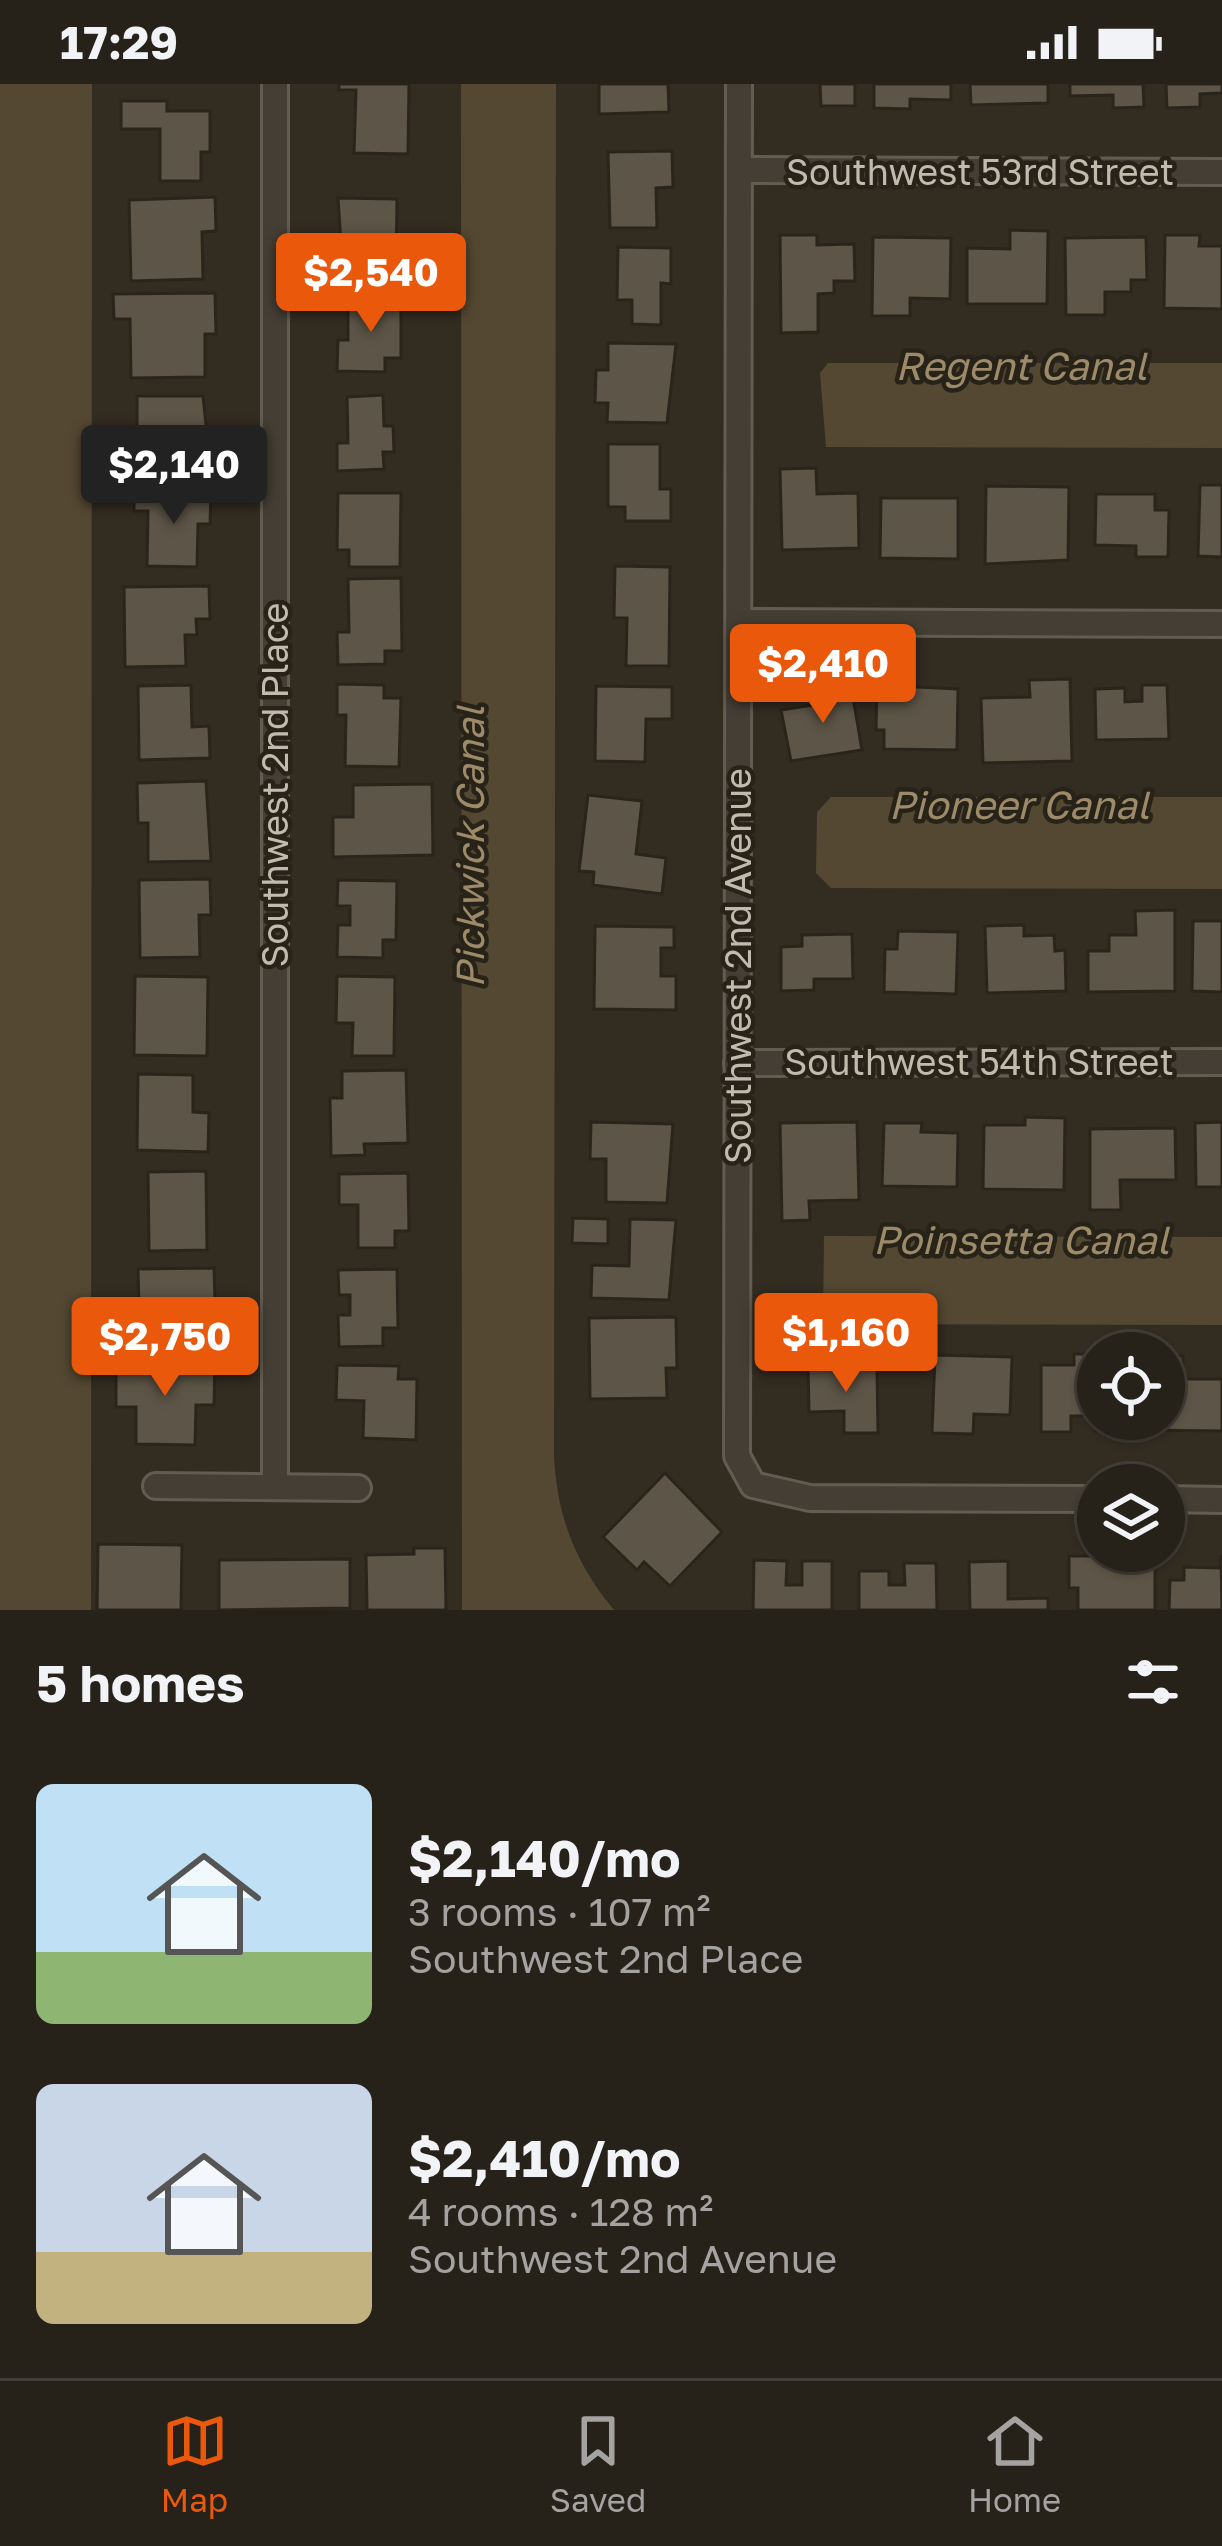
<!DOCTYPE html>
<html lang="en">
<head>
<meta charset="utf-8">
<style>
	body { margin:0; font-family:"Golos Text",sans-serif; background:#322e26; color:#f1f3f6; height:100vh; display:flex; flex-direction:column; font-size:45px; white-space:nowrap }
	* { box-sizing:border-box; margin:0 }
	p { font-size:39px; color:#a4a3a2 }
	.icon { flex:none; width:66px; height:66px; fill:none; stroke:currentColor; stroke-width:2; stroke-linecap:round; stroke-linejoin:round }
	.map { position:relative; height:1526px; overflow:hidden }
	.side { display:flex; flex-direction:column; background:#262119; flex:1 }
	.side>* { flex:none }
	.buttons { position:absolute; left:1077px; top:1248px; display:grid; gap:24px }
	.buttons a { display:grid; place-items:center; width:108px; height:108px; border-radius:50%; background:#262119; box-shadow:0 3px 9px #0004,0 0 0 3px #423e38; font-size:60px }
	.price { position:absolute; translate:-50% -102px; padding:0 27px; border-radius:12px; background:#ea580c; color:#fff; font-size:39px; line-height:78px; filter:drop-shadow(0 3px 6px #0008) }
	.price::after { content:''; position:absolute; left:50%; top:72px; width:36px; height:27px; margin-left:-18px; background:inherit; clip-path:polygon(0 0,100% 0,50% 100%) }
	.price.active { background:#222; color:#fff }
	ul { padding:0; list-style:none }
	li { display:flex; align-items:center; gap:36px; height:300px; padding:0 36px }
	li span { display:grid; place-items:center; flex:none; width:336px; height:240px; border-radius:18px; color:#555 }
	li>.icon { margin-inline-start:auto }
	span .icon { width:144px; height:144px; fill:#fffc; stroke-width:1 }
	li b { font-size:51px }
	h2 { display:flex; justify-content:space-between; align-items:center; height:144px; padding:0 36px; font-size:51px }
	.status { display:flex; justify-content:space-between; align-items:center; height:84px; padding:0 60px; background:#262119; direction:ltr }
	.status svg { height:33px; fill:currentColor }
	.menu { display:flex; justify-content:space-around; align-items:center; height:168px; border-top:3px solid #423e38; background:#262119; font-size:33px; color:#a4a3a2 }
	.menu a { display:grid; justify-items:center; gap:6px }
	.menu .active { color:#ea580c }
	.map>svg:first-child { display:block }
</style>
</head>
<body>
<div class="status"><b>17:29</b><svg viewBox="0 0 49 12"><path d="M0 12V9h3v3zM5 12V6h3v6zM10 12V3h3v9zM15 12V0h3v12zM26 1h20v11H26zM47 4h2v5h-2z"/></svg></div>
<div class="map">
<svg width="1222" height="1526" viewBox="0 0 1222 1526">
	<rect width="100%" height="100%" fill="#332c21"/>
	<g fill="#544832">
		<polygon points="0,0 92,0 91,1526 0,1526"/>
		<path d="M461 0H556L554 1372C557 1432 575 1479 614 1526H462Z"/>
		<polygon points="828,279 1222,279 1222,364 826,363 820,289"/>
		<polygon points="831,713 1222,713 1222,805 831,804 816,789 817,728"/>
		<polygon points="824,1152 1222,1153 1222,1241 823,1240"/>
	</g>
	<g fill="#5d5547" stroke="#2a251b" stroke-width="3">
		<polygon points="339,0 409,0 408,70 354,69 356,6 339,6"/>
		<polygon points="599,0 668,0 669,28 599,30"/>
		<polygon points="820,0 855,0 855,22 821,22"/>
		<polygon points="874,0 951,0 951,16 910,15 910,25 874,24"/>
		<polygon points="970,0 1048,0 1048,19 971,21"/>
		<polygon points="1070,0 1143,0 1144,23 1113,24 1113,11 1070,12"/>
		<polygon points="1166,0 1222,0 1222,9 1200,10 1200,23 1167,24"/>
		<polygon points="121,17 167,17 167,27 210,27 210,68 201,68 201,97 160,97 160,45 121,45"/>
		<polygon points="672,67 673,103 656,104 657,144 610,144 608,68"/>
		<polygon points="215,113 216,147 202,148 203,195 131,197 129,116"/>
		<polygon points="338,114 397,115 396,192 343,190"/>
		<polygon points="1010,146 1048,147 1047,220 967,220 967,164 1010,165"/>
		<polygon points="780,151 817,151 817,161 854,160 855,197 834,197 834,209 818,210 818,248 781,249"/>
		<polygon points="1165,151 1200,151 1199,162 1222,162 1222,225 1164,224"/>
		<polygon points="873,153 951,154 950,215 910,214 910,232 872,232"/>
		<polygon points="1146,153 1147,196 1131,196 1131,208 1105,208 1105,231 1066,231 1065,154"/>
		<polygon points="618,163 671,164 671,200 661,199 661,241 632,240 632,216 617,216"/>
		<polygon points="215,209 216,250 205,250 205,293 131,294 130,235 114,235 113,210"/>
		<polygon points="348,213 401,214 401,274 385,274 385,288 337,287 338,256 348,256"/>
		<polygon points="608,259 676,260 667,339 607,338 608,319 595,319 596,286 608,286"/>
		<polygon points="383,311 384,342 393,342 394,368 383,368 384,385 337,387 337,359 348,359 347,313"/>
		<polygon points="137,312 203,312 211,387 148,387 148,367 130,367 130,348 137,347"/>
		<polygon points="608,360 660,360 660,405 671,405 671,437 625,437 625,423 608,423"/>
		<polygon points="816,384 817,410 858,409 859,464 782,466 780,385"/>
		<polygon points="1200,401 1222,401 1222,473 1198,472"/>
		<polygon points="986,402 1069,403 1068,476 985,480"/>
		<polygon points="134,409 211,410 210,440 198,440 197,483 147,482 148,427 134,427"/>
		<polygon points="338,409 401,409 400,483 349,483 349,466 337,466"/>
		<polygon points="1096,410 1155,410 1155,426 1169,426 1168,473 1136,473 1136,462 1095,461"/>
		<polygon points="881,414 958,414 958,475 880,474"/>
		<polygon points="615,482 670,483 669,582 626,582 627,534 614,534"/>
		<polygon points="401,494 402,567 385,567 385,580 338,581 337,548 349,548 348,495"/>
		<polygon points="209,502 210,535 196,535 197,551 185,551 186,582 125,583 124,503"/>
		<polygon points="1070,595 1072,677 983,679 981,614 1030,613 1029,596"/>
		<polygon points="337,600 384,601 384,614 401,614 399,683 345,682 346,631 337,631"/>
		<polygon points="191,601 192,643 209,642 210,674 139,676 138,602"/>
		<polygon points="877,601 958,605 957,666 884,665 884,646 876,646"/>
		<polygon points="1142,601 1167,601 1169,655 1096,656 1095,605 1125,604 1125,618 1142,617"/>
		<polygon points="596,602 672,603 672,635 646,635 645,678 595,677"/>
		<polygon points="851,602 862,666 791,677 781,626 819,620 817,608"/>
		<polygon points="206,697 211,777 148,778 148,739 138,739 137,699"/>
		<polygon points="432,700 433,771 333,773 333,733 353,733 353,701"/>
		<polygon points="588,711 642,717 636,770 666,774 662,810 593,801 594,788 579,787"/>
		<polygon points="210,795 211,831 199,831 200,873 140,874 139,796"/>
		<polygon points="338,796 397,797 396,856 383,856 383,874 337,873 338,841 350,841 350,822 337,822"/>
		<polygon points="1175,826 1175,907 1088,908 1088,867 1109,867 1109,851 1136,851 1135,827"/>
		<polygon points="1193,837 1222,837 1222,908 1192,907"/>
		<polygon points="1024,841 1024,852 1054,851 1055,867 1065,866 1066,907 987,909 985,842"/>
		<polygon points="595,842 674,843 674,864 661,864 661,892 676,892 676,926 594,925"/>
		<polygon points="898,847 958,848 956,910 884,908 885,865 897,865"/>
		<polygon points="852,850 853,895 814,895 814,906 781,907 781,863 802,862 802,851"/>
		<polygon points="135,892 208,893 207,972 134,971"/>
		<polygon points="337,892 395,893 394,972 352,972 353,939 336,939"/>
		<polygon points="406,986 408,1059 364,1060 365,1071 331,1072 330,1014 342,1014 342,987"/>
		<polygon points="138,990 193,991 193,1028 209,1029 208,1068 137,1066"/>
		<polygon points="1025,1033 1065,1034 1064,1106 983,1105 984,1041 1025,1041"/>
		<polygon points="591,1038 673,1040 667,1119 606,1118 606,1075 590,1075"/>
		<polygon points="857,1038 859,1116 809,1117 810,1136 782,1137 780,1039"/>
		<polygon points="1222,1038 1222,1103 1196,1103 1195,1039"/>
		<polygon points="884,1039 922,1039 921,1048 958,1049 957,1103 882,1102"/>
		<polygon points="1175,1044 1176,1096 1120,1096 1121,1126 1090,1126 1090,1045"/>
		<polygon points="206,1087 207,1166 149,1167 148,1088"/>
		<polygon points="408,1089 409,1147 395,1147 395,1164 358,1164 358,1121 339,1121 339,1090"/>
		<polygon points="573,1134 608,1135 608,1160 572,1159"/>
		<polygon points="630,1135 676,1136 669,1216 591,1214 592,1181 629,1182"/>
		<polygon points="214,1184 215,1217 197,1217 197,1262 140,1263 138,1185"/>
		<polygon points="397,1185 398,1244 383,1244 383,1262 339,1263 338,1231 350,1231 350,1211 339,1211 338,1186"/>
		<polygon points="676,1233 677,1284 666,1284 667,1314 590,1315 589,1234"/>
		<polygon points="1074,1270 1098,1270 1098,1335 1119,1335 1119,1347 1095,1347 1095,1332 1071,1332 1071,1348 1041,1348 1041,1281 1074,1281"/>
		<polygon points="935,1271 1012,1273 1010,1331 974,1330 973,1350 932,1349"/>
		<polygon points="1164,1272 1183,1272 1183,1295 1222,1295 1222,1347 1144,1346 1144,1335 1164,1335"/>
		<polygon points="116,1279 215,1280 214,1321 196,1321 195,1361 136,1360 136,1323 116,1323"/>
		<polygon points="337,1281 399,1282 398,1295 417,1295 416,1356 363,1354 364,1317 336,1316"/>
		<polygon points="877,1282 878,1349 844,1349 844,1327 809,1328 808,1283"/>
		<polygon points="665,1389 722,1448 670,1502 644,1478 637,1486 603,1453"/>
		<polygon points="98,1460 182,1461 181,1526 97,1526"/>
		<polygon points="414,1464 445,1464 446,1526 367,1526 366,1471 414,1470"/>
		<polygon points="1221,1471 1222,1526 1169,1526 1170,1496 1184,1496 1184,1483 1220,1484"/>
		<polygon points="1069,1472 1111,1472 1111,1482 1155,1482 1155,1526 1078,1526 1078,1504 1069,1504"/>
		<polygon points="350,1475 350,1524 219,1526 219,1476"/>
		<polygon points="754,1476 787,1477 786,1501 802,1501 802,1477 832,1477 832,1526 753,1526"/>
		<polygon points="1008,1477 1008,1515 1048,1514 1048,1526 970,1526 969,1478"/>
		<polygon points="904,1479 936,1479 937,1526 859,1526 859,1487 889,1487 889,1501 905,1501"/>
	</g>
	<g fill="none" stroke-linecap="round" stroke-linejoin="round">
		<defs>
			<g id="street">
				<polyline points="275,0 275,1403"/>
				<polyline points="739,0 737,1372 753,1401 810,1414 1098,1415"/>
				<polyline points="739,86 1222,88"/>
				<polyline points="739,538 1222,540"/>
				<polyline points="737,979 1222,978"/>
				<polyline points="156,1402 358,1404"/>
				<polyline points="1164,1415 1222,1416"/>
			</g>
		</defs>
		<use href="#street" stroke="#625c51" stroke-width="30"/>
		<use href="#street" stroke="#443e34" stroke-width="24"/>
	</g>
	<g text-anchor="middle" stroke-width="9" stroke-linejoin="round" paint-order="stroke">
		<g font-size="36" fill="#c1bbae" stroke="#282319">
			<text x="980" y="101">Southwest 53rd Street</text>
			<text transform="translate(275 701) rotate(-90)" y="13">Southwest 2nd Place</text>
			<text transform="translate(738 882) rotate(-90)" y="13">Southwest 2nd Avenue</text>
			<text x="979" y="991">Southwest 54th Street</text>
		</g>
		<g font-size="39" font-style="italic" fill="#9d8a69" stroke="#282319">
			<text x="1021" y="296">Regent Canal</text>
			<text x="1019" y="735">Pioneer Canal</text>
			<text transform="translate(470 763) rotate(-90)" y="14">Pickwick Canal</text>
			<text x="1021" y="1170">Poinsetta Canal</text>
		</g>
	</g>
</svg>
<div class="buttons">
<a><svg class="icon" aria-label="locate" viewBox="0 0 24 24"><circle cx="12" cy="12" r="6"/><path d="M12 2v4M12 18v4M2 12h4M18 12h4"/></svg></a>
<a><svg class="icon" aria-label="layers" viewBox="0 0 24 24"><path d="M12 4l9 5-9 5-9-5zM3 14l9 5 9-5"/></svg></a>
</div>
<b class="price" style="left:371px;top:251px">$2,540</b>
<b class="price active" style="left:174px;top:443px">$2,140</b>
<b class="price" style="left:823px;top:642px">$2,410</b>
<b class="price" style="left:846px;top:1311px">$1,160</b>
<b class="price" style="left:165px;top:1315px">$2,750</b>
</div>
<section class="side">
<h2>5 homes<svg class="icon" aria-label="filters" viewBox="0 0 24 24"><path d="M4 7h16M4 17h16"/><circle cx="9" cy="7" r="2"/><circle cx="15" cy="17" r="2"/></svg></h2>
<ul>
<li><span style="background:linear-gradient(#bfe0f5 70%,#8fb573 0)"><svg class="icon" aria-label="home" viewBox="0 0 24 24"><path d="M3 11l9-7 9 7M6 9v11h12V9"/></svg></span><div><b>$2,140/mo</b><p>3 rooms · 107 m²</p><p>Southwest 2nd Place</p></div></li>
<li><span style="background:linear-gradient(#c9d6e8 70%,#c2b280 0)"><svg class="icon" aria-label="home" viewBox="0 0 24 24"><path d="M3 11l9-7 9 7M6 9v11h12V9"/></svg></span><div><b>$2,410/mo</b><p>4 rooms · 128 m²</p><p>Southwest 2nd Avenue</p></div></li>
</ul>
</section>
<nav class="menu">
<a class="active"><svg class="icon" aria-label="map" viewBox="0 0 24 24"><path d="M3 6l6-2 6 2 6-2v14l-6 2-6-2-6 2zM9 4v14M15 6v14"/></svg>Map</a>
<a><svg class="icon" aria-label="saved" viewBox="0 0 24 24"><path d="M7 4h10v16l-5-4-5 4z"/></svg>Saved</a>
<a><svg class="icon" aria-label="home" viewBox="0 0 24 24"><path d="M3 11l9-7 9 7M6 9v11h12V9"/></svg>Home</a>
</nav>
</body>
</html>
